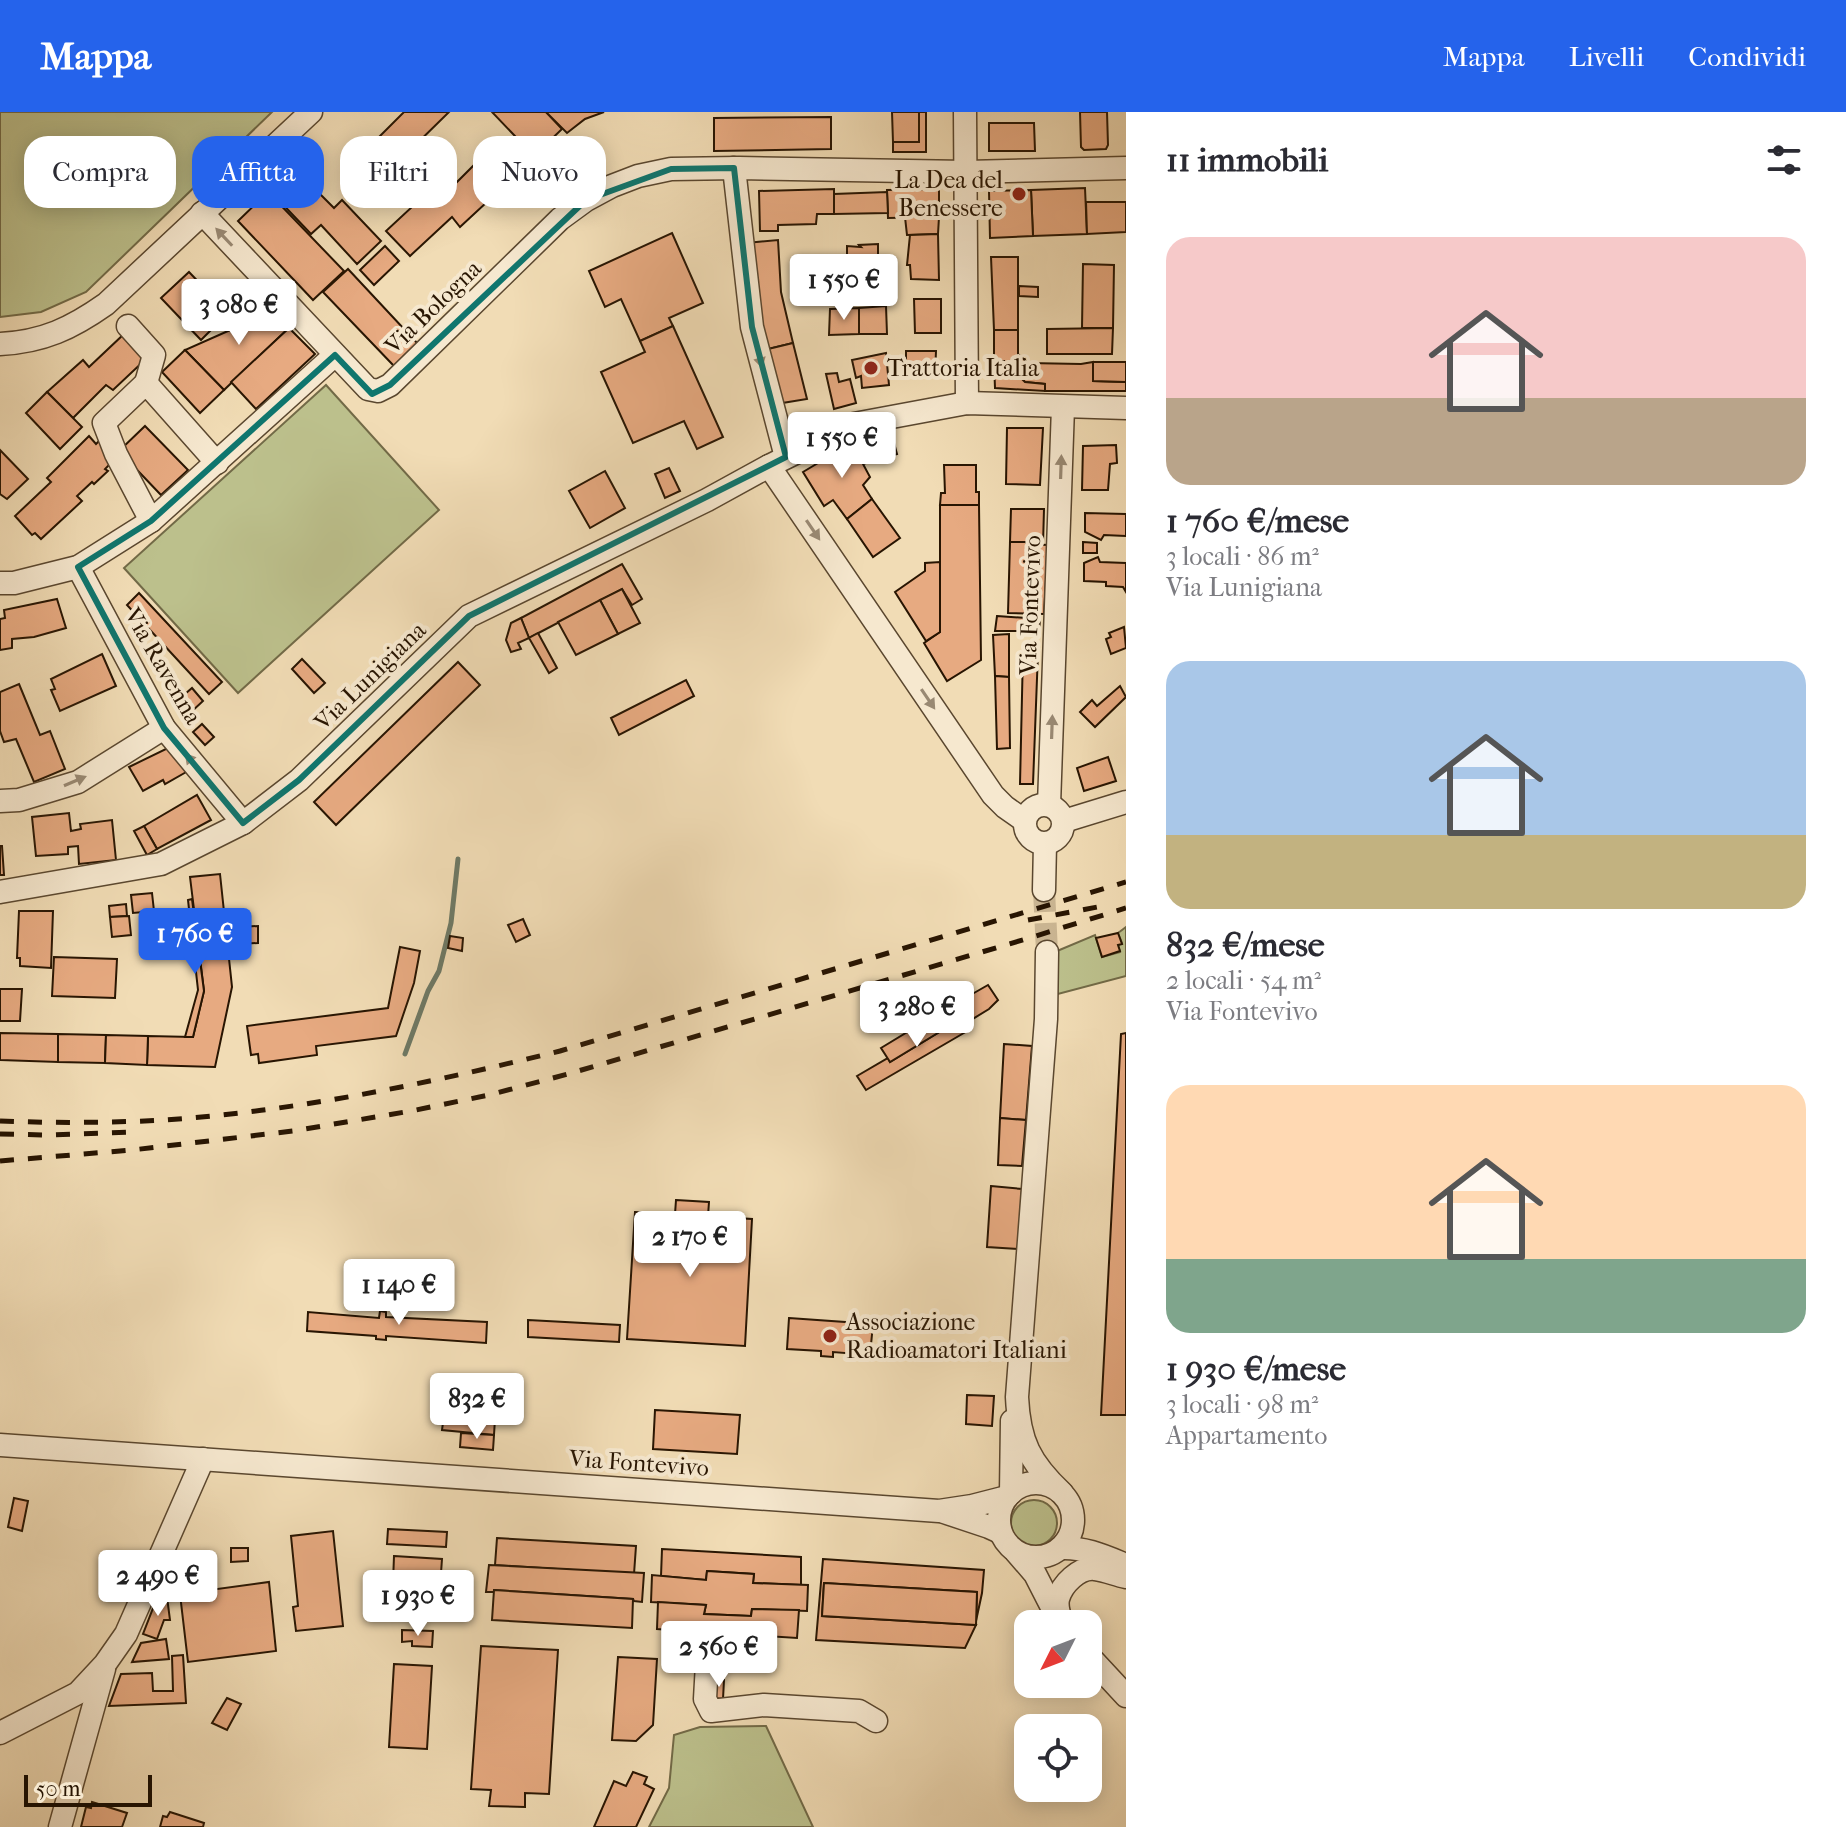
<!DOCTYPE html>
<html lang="it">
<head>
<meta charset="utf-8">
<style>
	body { margin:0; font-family:"IM FELL French Canon",serif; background:#f2f2f3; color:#2b2b33; height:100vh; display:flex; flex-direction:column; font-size:30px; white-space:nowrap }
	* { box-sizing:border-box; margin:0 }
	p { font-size:26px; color:#7c7c81 }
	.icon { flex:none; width:44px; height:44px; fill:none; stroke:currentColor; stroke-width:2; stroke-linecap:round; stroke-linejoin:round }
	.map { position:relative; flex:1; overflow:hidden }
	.drawer { display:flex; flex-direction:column; background:#fff; width:720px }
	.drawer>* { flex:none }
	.hud { position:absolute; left:24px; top:24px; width:760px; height:72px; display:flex; gap:16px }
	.needle { width:52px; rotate:228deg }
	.tools { position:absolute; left:1014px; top:1498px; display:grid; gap:16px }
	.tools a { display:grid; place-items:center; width:88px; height:88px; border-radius:16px; background:#fff; box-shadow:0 4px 20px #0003; font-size:40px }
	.scale { position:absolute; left:24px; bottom:20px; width:128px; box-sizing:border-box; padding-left:8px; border:4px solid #281502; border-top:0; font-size:22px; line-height:28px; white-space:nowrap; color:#281502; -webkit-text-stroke:6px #f6e8cf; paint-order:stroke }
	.price { position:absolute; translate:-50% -68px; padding:0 18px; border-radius:8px; background:#fff; color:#222; font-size:26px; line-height:52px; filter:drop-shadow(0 2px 4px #0008) }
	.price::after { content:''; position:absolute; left:50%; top:48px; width:24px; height:18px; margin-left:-12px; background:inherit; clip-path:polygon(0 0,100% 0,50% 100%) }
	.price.selected { background:#2563eb; color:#fff }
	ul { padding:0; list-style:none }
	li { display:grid; align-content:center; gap:16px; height:424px; padding:0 40px }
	li span { display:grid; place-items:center; height:248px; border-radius:24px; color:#555 }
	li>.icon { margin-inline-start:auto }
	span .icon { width:144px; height:144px; fill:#fffc; stroke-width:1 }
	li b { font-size:34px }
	h2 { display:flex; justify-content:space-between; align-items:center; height:96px; padding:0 40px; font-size:34px }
	.tag { padding:0 28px; border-radius:24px; background:#fff; box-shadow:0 4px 20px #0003; font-size:28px; line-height:72px }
	.tag.selected { background:#2563eb; color:#fff }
	header { display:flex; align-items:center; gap:48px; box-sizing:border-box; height:112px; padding:0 40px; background:#2563eb; color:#fff }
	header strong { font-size:38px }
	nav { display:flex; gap:44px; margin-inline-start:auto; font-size:28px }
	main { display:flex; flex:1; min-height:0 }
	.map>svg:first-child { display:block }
</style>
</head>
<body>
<header>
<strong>Mappa</strong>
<nav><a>Mappa</a><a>Livelli</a><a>Condividi</a></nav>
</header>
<main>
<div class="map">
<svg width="1126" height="1715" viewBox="0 0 1126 1715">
	<rect width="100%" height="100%" fill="#f1dcb5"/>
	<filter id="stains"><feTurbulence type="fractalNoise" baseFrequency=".0025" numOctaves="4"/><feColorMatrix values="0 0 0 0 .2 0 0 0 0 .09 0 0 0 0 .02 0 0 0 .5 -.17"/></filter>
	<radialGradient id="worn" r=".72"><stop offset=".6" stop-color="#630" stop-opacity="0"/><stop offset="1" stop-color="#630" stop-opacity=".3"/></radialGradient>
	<g fill="#bcc08c" stroke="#726a47" stroke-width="2">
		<polygon points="0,0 272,0 86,180 41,200 0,205"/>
		<polygon points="326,273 439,398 238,581 124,456"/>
		<polygon points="1126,815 1126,864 1054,883 1050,842 1095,823 1102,845 1120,840 1118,833 1122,831 1118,821"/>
		<circle cx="1034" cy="1411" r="23"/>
		<polygon points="766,1614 813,1715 649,1715 669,1676 674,1623 700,1615"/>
	</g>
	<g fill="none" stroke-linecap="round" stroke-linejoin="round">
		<polyline stroke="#6e7965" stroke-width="5" points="405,942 428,879 439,859 451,811 458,747"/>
	</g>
	<g fill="#e7aa81" stroke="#281502" stroke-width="2">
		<polygon points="404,0 449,0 397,51 375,29"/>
		<polygon points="492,0 546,0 562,17 534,44"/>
		<polygon points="546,0 604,0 585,7 567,21"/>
		<polygon points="892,0 919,0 919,30 893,30"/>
		<polygon points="919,0 926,0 926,40 893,40 893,30 919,30"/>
		<polygon points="1080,0 1107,0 1108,33 1106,37 1084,38 1081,35"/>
		<polygon points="831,5 831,37 714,39 714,6"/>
		<polygon points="989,11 1034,11 1035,39 989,39"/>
		<polygon points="476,51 501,77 460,115 452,105 410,144 386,119 428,80 438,89"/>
		<polygon points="296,58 334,96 342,88 381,129 357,152 321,113 311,122 271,80"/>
		<polygon points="1085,76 1087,122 1033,124 1031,78"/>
		<polygon points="834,77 834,102 817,102 816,112 778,113 778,119 760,119 759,79"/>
		<polygon points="939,77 939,105 888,106 887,78"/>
		<polygon points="1031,78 1033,124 990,126 989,79"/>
		<polygon points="268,80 344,159 313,188 238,109"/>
		<polygon points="887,80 888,101 834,102 834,82"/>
		<polygon points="1086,90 1126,90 1126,120 1087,122"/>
		<polygon points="905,105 939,105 938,122 907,123"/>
		<polygon points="672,121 703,191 669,206 673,214 640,229 621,187 605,195 589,159"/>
		<polygon points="938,122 939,168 911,167 910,153 907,153 910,123"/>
		<polygon points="778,128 781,180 793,231 764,238 747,131"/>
		<polygon points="878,132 878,143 882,143 882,161 872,161 872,168 847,168 847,134 861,135 859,133"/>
		<polygon points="385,134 399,149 374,173 360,158"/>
		<polygon points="991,145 1018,145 1018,218 994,218"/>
		<polygon points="1083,152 1114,153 1113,216 1082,216"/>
		<polygon points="348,157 418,232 394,254 323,180"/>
		<polygon points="189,160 228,201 201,228 161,186"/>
		<polygon points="1019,174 1038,175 1038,185 1019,184"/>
		<polygon points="914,187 941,187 941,221 915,221"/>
		<polygon points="886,194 887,222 859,222 859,196"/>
		<polygon points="859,196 859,222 829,223 830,197"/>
		<polygon points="281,197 294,211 224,278 185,238 237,215"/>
		<polygon points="673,214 723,325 697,337 684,309 633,331 601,260 645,240 640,229"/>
		<polygon points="289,216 315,242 256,297 231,270"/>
		<polygon points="1113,216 1112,242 1047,242 1047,217"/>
		<polygon points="994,218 1018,218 1018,242 1028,251 1081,252 1093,250 1093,269 1126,270 1126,279 1045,279 1045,272 1025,270 1004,249 994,249"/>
		<polygon points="124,222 147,246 113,278 106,273 73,306 47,280 83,248 89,255"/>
		<polygon points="793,231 807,287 776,292 764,238"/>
		<polygon points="185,238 224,278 200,301 162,260"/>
		<polygon points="906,239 936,239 935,263 906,264"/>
		<polygon points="886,241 889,273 862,276 861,264 856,266 852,248"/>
		<polygon points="994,249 1004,249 1025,270 1045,272 1045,279 995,276"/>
		<polygon points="1093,250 1126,250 1126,270 1093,269"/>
		<polygon points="837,261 839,270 850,267 856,291 834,297 826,262"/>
		<polygon points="47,280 82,315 60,337 26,301"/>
		<polygon points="145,314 188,358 161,383 119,339"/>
		<polygon points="890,316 897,342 863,352 860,326"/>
		<polygon points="1007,316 1043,316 1040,373 1006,372"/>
		<polygon points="89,324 96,332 99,329 115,347 105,357 108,359 94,372 92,370 77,384 82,389 41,427 35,421 32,423 15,404 51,370 47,366"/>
		<polygon points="860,326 863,352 870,365 863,373 872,387 847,407 833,388 824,394 803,360"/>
		<polygon points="1116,333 1117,351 1110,352 1108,378 1082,378 1083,334"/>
		<polygon points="0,338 28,367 7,387 0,382"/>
		<polygon points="944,353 976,353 976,380 979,380 979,393 940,393 941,381 945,381"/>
		<polygon points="669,356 680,379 665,386 655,362"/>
		<polygon points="605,359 625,396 590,416 569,379"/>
		<polygon points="872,387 900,426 873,445 847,407"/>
		<polygon points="940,393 979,393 981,548 947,569 924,531 940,520"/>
		<polygon points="1011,397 1044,397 1043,433 1010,430"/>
		<polygon points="1085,401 1126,402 1126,424 1104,423 1101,428 1085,420"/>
		<polygon points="1010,430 1026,430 1027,432 1048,433 1044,502 1008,501"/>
		<polygon points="1083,430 1097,431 1097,441 1083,441"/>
		<polygon points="1098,445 1100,450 1126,451 1126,480 1123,475 1106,474 1106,470 1084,469 1084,451"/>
		<polygon points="940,450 940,520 926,529 895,480 925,459 925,451"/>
		<polygon points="622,452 642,487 632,493 622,477 529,526 521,506"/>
		<polygon points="622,477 640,511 618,522 600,488"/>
		<polygon points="139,481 222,570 209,582 127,493"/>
		<polygon points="57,487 66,516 34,525 12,527 12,536 0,538 0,507 5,506 4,498"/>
		<polygon points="600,488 618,522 576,543 558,510"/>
		<polygon points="997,504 1040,507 1039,519 995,519"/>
		<polygon points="521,506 529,526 518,531 521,537 511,540 506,528 511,511"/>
		<polygon points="1124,515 1126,536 1111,542 1106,527 1111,525 1109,521"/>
		<polygon points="538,521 557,556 549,561 529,526"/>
		<polygon points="1009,522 1009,565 995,564 993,523"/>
		<polygon points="1023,540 1038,540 1033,672 1020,672"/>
		<polygon points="102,542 116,574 60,599 51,578 55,577 51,567"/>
		<polygon points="302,547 325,571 314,581 292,557"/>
		<polygon points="458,550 480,573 336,713 314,690"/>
		<polygon points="995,564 1009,565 1010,636 997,637"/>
		<polygon points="686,568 694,584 619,623 611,606"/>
		<polygon points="19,572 40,623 50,619 65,657 34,670 16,627 4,630 0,619 0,580"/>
		<polygon points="1120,574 1126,585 1095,615 1080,600 1092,588 1097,594"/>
		<polygon points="192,576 203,589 190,601 178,588"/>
		<polygon points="202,612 214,625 205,633 193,620"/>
		<polygon points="172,634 188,659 165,672 163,668 143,679 129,655"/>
		<polygon points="1108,645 1116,669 1084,679 1077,656"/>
		<polygon points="197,683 211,708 157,737 144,714"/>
		<polygon points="69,701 71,719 81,717 80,712 112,708 116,748 79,752 78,734 68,735 68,742 36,744 32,705"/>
		<polygon points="144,714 157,737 147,743 134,719"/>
		<polygon points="0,734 2,734 4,763 0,763"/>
		<polygon points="220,762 232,875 215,955 147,953 148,924 193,925 204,879 190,765"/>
		<polygon points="152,781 154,799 133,801 131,783"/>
		<polygon points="192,787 204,879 193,925 185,925 198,878 188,788"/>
		<polygon points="126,792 127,804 110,805 109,794"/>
		<polygon points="19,799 53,799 51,856 20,854 20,846 17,846"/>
		<polygon points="129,804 131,823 112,825 110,805"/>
		<polygon points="523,807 530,823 516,830 508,813"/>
		<polygon points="258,814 258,831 239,832 238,815"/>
		<polygon points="1118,821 1122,832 1118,833 1120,839 1102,845 1096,826"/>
		<polygon points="450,824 463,826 462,839 448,836"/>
		<polygon points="400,835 420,839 414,871 396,924 316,934 317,943 259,951 258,942 251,943 247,914 388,896"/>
		<polygon points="54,845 117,847 115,886 52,884"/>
		<polygon points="988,873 998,888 989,897 971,908 960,889"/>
		<polygon points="0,877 22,877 20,909 0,909"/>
		<polygon points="953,893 969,918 866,978 857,964 888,946 890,950 946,916 937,902"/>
		<polygon points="937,902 946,916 890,950 881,936"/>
		<polygon points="0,921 58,922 58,950 0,948"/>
		<polygon points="1126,921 1126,1303 1101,1303 1121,922"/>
		<polygon points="58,922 106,923 105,951 58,950"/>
		<polygon points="106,923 148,924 147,953 105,951"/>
		<polygon points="1004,932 1032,934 1026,1008 1000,1006"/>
		<polygon points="1000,1006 1026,1008 1022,1054 998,1053"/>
		<polygon points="991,1074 1022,1077 1018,1137 987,1135"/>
		<polygon points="676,1088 709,1090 708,1104 675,1102"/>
		<polygon points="635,1100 752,1107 745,1234 627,1227"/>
		<polygon points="380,1199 386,1200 386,1205 487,1210 486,1231 386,1224 386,1228 376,1227 376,1224 307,1219 308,1200 379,1206"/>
		<polygon points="789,1206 873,1212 870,1243 833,1240 833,1245 821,1244 821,1239 787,1237"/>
		<polygon points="528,1208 620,1213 619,1230 528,1225"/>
		<polygon points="967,1283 994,1284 992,1314 966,1312"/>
		<polygon points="655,1298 740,1303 737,1342 653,1337"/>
		<polygon points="444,1303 495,1307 494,1323 442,1318"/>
		<polygon points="461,1321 494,1323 493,1338 460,1335"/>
		<polygon points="14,1386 28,1389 22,1419 8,1415"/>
		<polygon points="388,1417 447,1420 446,1435 387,1432"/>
		<polygon points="333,1419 343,1514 296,1519 293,1495 298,1494 291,1424"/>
		<polygon points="497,1426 636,1434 634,1462 495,1453"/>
		<polygon points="231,1436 248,1436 248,1449 231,1450"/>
		<polygon points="662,1437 801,1445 801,1473 753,1471 754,1462 707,1459 706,1468 661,1464"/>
		<polygon points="394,1444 442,1447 440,1475 393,1471"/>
		<polygon points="823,1447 984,1458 982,1481 976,1509 977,1480 824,1471 822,1504 976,1513 965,1536 816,1528"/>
		<polygon points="489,1453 644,1461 642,1490 634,1489 633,1487 494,1478 494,1480 486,1480"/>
		<polygon points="707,1459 754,1462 753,1471 808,1473 807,1499 752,1497 751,1504 704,1502 706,1493 651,1490 652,1463 706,1468"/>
		<polygon points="269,1470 276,1539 188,1550 180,1482"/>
		<polygon points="824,1471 977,1480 976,1513 822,1504"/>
		<polygon points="494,1478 633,1487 632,1516 492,1508"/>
		<polygon points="167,1485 170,1508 164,1508 157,1527 143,1522 157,1486"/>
		<polygon points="658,1490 706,1493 704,1502 751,1504 752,1497 799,1498 797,1526 657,1517"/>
		<polygon points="402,1518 433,1519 432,1535 412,1534 412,1529 402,1530"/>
		<polygon points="166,1527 169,1547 132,1550 141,1531"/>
		<polygon points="481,1534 558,1538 549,1682 525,1681 525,1695 489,1694 491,1678 471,1677"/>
		<polygon points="183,1543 186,1591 109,1594 121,1562 152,1561 153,1579 173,1579 172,1544"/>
		<polygon points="618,1545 657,1547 653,1613 636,1629 612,1628"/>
		<polygon points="394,1552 432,1554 427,1637 389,1635"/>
		<polygon points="714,1568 724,1568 723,1587 713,1586"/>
		<polygon points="227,1586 241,1592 227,1618 212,1611"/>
		<polygon points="633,1660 647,1665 644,1672 654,1677 636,1715 594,1715 614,1669 626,1674"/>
		<polygon points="92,1690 127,1701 122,1715 81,1715 86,1695 91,1696"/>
		<polygon points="170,1700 204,1711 203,1715 160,1715 163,1704 167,1705"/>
	</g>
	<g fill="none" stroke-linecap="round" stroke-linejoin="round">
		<polyline stroke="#c9b491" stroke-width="22" stroke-dasharray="22 11" stroke-linecap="butt" points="1044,778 1047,840"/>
		<defs>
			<g id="minor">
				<polyline points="965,0 967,291"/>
				<polyline points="734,56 752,215 786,345"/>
				<polyline points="202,101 368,277 378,279 390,273 560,107 586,88 612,74 638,64 671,57 739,56 966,60 1126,56"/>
				<polyline points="128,214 154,243 146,271"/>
				<path d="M0 232C43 230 72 216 106 192L311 0"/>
				<polyline points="769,354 993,683 1005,695 1025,709"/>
				<polyline points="151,409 116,342 104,311 146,271 217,351"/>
				<polyline points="78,455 164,616 243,711"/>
				<polyline points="0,471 14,471 78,455 151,409 335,243"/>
				<polyline points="0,689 19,688 78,670 164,616"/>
				<circle cx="1044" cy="712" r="19"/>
				<polyline points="1049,693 1063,295"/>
				<polyline points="1064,709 1126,690"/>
				<polyline points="1044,778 1045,732"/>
				<polyline points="0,780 161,752 243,711 299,668 469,504 707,388 769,354 854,312 967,291 1126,296"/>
				<path d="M1047 840 1046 907 1017 1285C1019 1329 1030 1351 1062 1381"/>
				<polyline points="0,1333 939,1399 972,1394 1007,1385"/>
				<circle cx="1036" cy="1408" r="37"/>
				<polyline points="1011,1381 1012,1309"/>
				<polyline points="944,1400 989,1415 1000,1420"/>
				<path d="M1061 1436C1082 1435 1102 1443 1121 1451"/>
				<polyline points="1016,1440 1035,1462 1057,1505"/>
				<path d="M1062 1512C1060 1504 1056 1496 1058 1487 1062 1472 1079 1455 1095 1457 1105 1458 1116 1463 1126 1465"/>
				<polyline points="708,1534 705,1587 711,1599 764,1593 859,1599 876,1609"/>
				<polyline points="1088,1543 1126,1584"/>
				<polyline points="0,1621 78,1581 105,1552 126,1522 203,1347"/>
				<polyline points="60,1715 104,1557"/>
			</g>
		</defs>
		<use href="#minor" stroke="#5a472f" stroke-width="25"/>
		<use href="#minor" stroke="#f6e8cf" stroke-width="22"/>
		<g stroke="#281502" stroke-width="5" stroke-dasharray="14 14" stroke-linecap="butt">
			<polyline points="1028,808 1103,794"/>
			<path d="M0 1009C54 1011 110 1011 164 1008 298 999 430 971 560 939L1126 770"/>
			<polyline points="0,1022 46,1023 136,1020"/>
			<polyline points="0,1049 132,1038 293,1019 411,999 489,983 568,962 1026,827 1126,796"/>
		</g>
	</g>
	<defs><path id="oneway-solid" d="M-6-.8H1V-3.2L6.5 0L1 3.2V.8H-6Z" transform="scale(2)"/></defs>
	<g fill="#998973">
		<use href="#oneway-solid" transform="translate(224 125) rotate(-133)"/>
		<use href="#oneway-solid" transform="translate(759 244) rotate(75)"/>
		<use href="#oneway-solid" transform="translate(1061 355) rotate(-88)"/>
		<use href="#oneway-solid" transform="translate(813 418) rotate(56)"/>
		<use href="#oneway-solid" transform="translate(928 587) rotate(56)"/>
		<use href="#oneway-solid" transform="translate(1052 615) rotate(-88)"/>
		<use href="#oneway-solid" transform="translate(193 651) rotate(-130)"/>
		<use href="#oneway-solid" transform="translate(75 669) rotate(-23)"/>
	</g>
	<path fill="none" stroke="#0f766e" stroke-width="6" stroke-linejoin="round" d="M734 56 752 215 786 345 469 504 299 668 243 711 164 616 78 455 151 409 335 243 372 282 390 273 586 88 671 57Z"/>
	<g fill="#8f2418" stroke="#f6e8cf" stroke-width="3">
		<circle cx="1019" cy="82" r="8"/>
		<circle cx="871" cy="256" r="8"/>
		<circle cx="830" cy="1224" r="8"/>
	</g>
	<g text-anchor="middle" stroke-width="8" stroke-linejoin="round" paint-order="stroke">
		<g font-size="24" fill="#281502" stroke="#f6e8cf" text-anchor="start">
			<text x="1003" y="76" text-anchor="end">La Dea del<tspan x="1003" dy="28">Benessere</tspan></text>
			<text x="887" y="264">Trattoria Italia</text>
			<text x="846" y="1218">Associazione<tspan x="846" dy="28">Radioamatori Italiani</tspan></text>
		</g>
		<g font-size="24" fill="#281502" stroke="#f6e8cf">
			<text transform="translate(433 195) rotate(-44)" y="8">Via Bologna</text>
			<text transform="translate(1030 493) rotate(-88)" y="8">Via Fontevivo</text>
			<text transform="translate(163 554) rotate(60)" y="8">Via Ravenna</text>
			<text transform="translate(370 564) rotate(-44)" y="8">Via Lunigiana</text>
			<text transform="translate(639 1351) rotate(4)" y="8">Via Fontevivo</text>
		</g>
	</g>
	<rect width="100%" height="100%" filter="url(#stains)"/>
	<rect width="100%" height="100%" fill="url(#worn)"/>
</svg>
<div class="tools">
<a><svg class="needle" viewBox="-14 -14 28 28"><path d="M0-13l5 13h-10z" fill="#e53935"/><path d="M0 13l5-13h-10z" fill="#7c7c81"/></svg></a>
<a><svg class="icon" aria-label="locate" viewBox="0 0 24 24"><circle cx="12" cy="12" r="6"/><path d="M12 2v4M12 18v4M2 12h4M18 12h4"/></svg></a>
</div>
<div class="scale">50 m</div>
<b class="price" style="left:844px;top:210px">1 550 €</b>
<b class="price" style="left:239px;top:235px">3 080 €</b>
<b class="price" style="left:842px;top:368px">1 550 €</b>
<b class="price selected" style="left:195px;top:864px">1 760 €</b>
<b class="price" style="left:917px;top:937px">3 280 €</b>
<b class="price" style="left:690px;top:1167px">2 170 €</b>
<b class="price" style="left:399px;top:1215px">1 140 €</b>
<b class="price" style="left:477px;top:1329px">832 €</b>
<b class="price" style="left:158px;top:1506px">2 490 €</b>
<b class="price" style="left:418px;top:1526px">1 930 €</b>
<b class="price" style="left:719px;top:1577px">2 560 €</b>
<div class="hud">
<a class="tag">Compra</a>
<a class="tag selected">Affitta</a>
<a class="tag">Filtri</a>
<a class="tag">Nuovo</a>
</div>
</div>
<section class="drawer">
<h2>11 immobili<svg class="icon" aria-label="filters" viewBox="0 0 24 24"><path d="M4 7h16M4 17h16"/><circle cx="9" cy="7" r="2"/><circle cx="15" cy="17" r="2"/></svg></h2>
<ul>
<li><span style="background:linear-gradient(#f6c9c9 65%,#b9a48a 0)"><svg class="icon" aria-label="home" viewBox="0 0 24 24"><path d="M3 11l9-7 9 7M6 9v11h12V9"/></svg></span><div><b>1 760 €/mese</b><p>3 locali · 86 m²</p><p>Via Lunigiana</p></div></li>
<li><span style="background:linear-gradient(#a9c7e8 70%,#c2b280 0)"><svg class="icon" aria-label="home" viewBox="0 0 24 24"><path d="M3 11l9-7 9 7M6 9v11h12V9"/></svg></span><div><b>832 €/mese</b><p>2 locali · 54 m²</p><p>Via Fontevivo</p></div></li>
<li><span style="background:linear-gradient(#ffd9b3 70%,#7fa58c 0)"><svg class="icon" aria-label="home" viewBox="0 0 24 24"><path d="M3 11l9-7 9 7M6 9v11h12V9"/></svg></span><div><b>1 930 €/mese</b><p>3 locali · 98 m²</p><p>Appartamento</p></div></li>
</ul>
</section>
</main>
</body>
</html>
